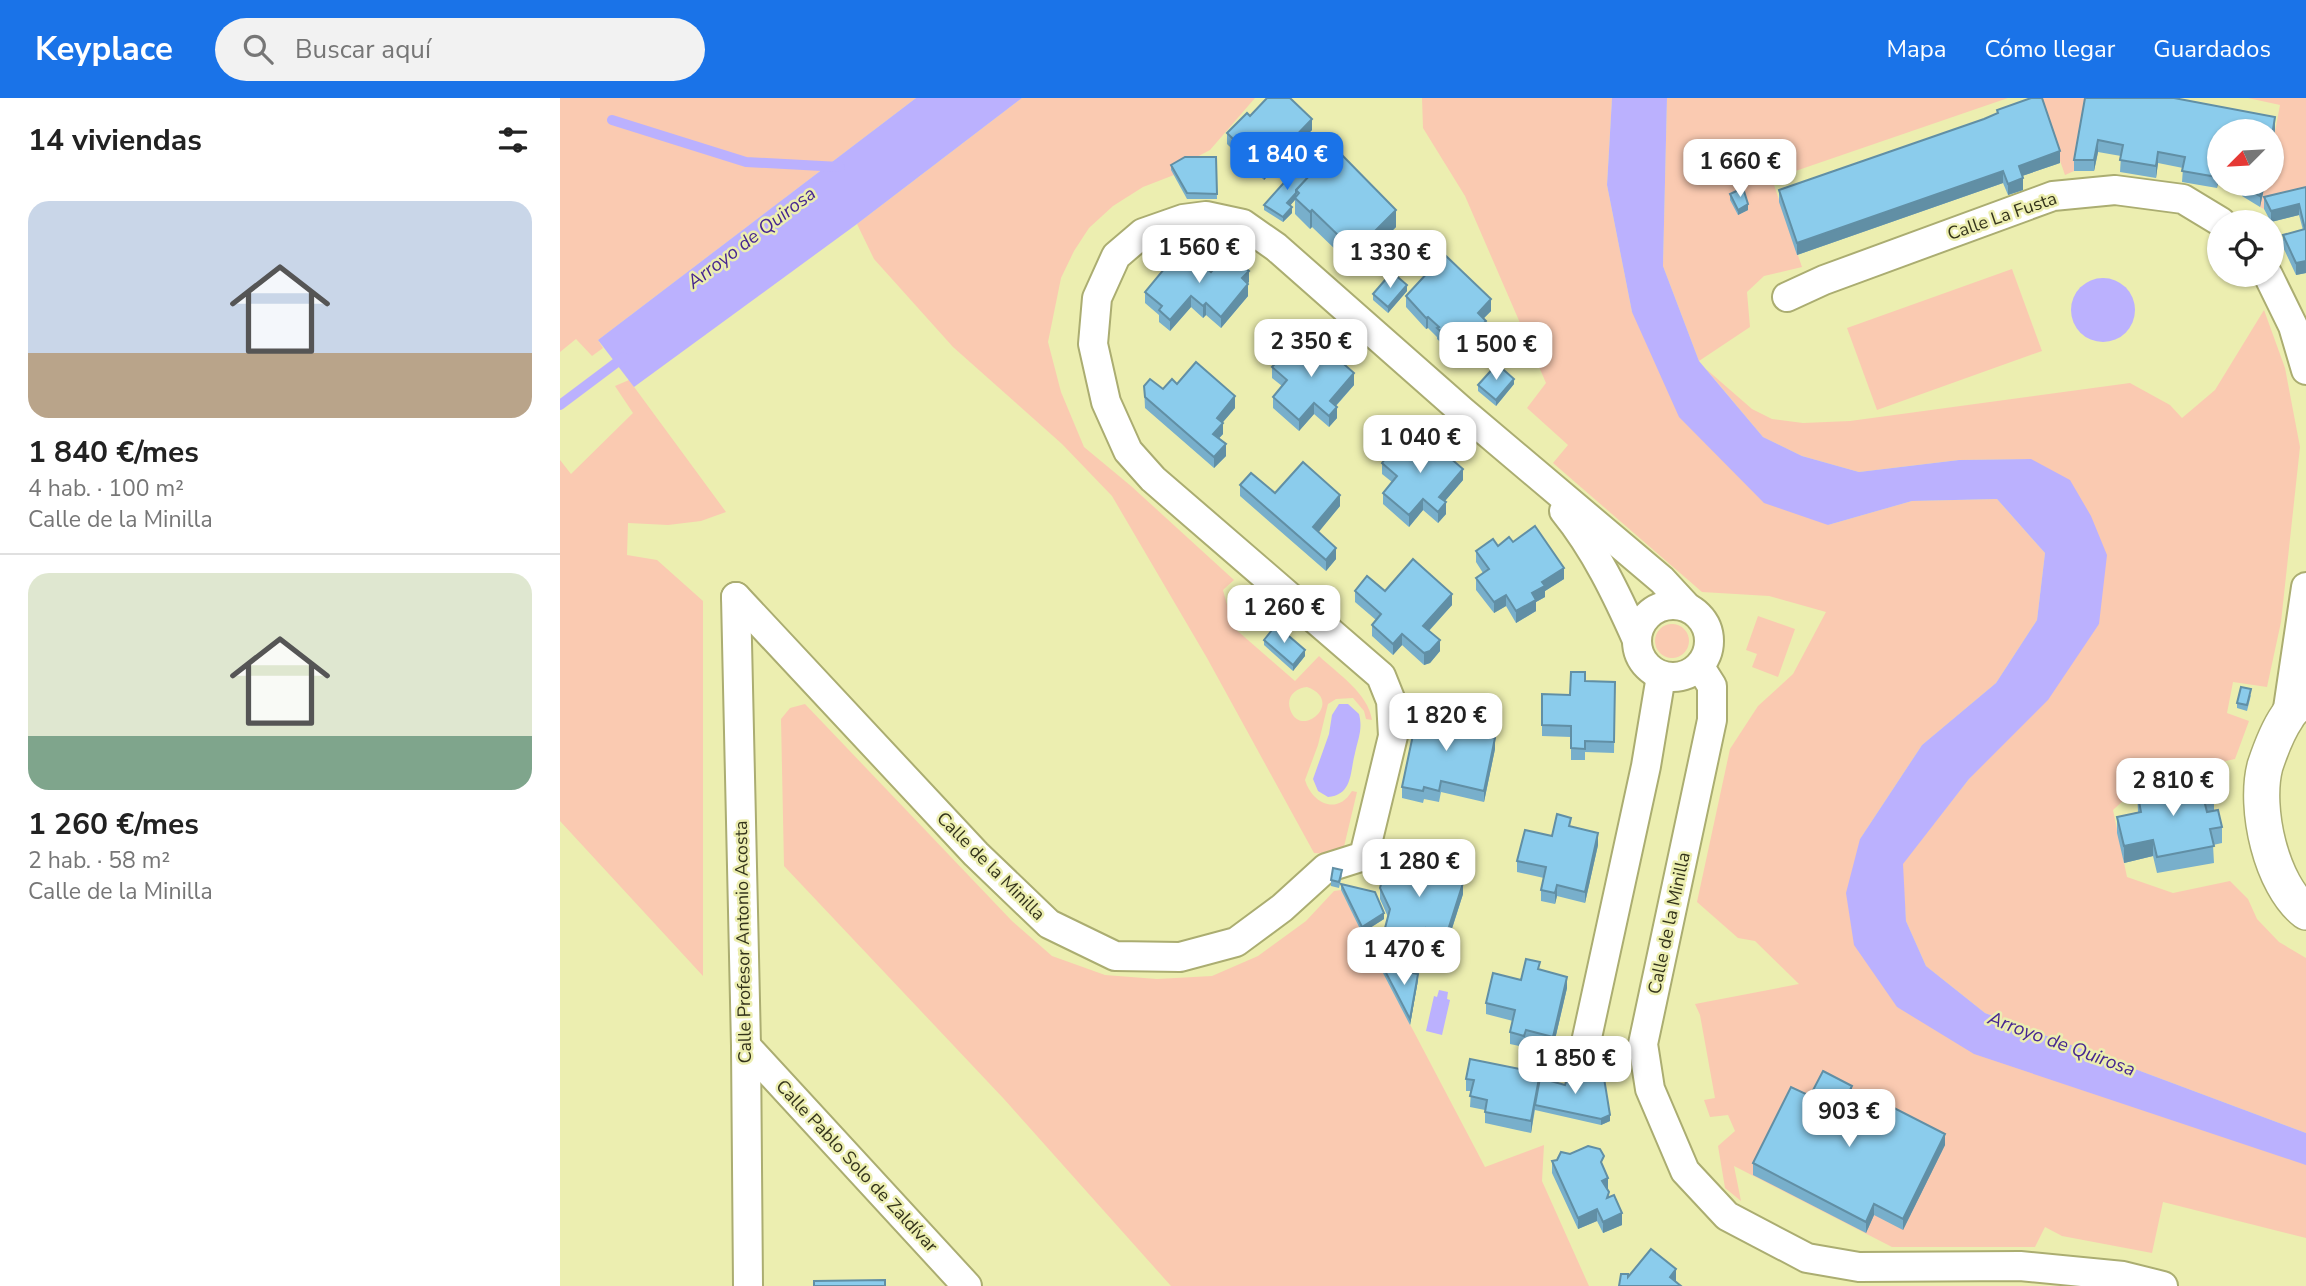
<!DOCTYPE html>
<html lang="es">
<head>
<meta charset="utf-8">
<style>
	body { margin:0; font-family:"Nunito Sans",sans-serif; background:#f2f2f2; color:#222; height:100vh; display:flex; flex-direction:column; font-size:26px; white-space:nowrap }
	* { box-sizing:border-box; margin:0 }
	p { font-size:23px; color:#767676 }
	.icon { flex:none; width:38px; height:38px; fill:none; stroke:currentColor; stroke-width:2; stroke-linecap:round; stroke-linejoin:round }
	.map { position:relative; flex:1; overflow:hidden }
	.side { display:flex; flex-direction:column; background:#fff; width:560px }
	.side>* { flex:none }
	.needle { width:46px; rotate:246deg }
	.buttons { position:absolute; left:1647px; top:21px; display:grid; gap:14px }
	.buttons a { display:grid; place-items:center; width:77px; height:77px; border-radius:50%; background:#fff; box-shadow:0 2px 5px #0004; font-size:35px }
	.price { position:absolute; translate:-50% -60px; padding:0 16px; border-radius:14px; background:#fff; color:#222; font-size:23px; line-height:46px; filter:drop-shadow(0 2px 4px #0008) }
	.price::after { content:''; position:absolute; left:50%; top:42px; width:21px; height:16px; margin-left:-10px; background:inherit; clip-path:polygon(0 0,100% 0,50% 100%) }
	.price.current { background:#1a73e8; color:#fff }
	ul { padding:0; list-style:none }
	li { display:grid; align-content:center; gap:14px; height:371px; padding:0 28px }
	li+li { border-top:2px solid #e0e0e0 }
	li span { display:grid; place-items:center; height:217px; border-radius:21px; color:#555 }
	li>.icon { margin-inline-start:auto }
	span .icon { width:126px; height:126px; fill:#fffc; stroke-width:1 }
	li b { font-size:30px }
	h2 { display:flex; justify-content:space-between; align-items:center; height:84px; padding:0 28px; font-size:30px }
	header { display:flex; align-items:center; gap:42px; box-sizing:border-box; height:98px; padding:0 35px; background:#1a73e8; color:#fff }
	header strong { font-size:33px }
	nav { display:flex; gap:38px; margin-inline-start:auto; font-size:24px }
	.search { width:490px; height:63px; background:#f2f2f2; display:flex; align-items:center; gap:18px; box-sizing:border-box; padding:0 24px; border-radius:38px; color:#767676; font-size:26px }
	main { display:flex; flex:1; min-height:0 }
	.map>svg:first-child { display:block }
</style>
</head>
<body>
<header>
<strong>Keyplace</strong>
<div class="search"><svg class="icon" aria-label="search" viewBox="0 0 24 24"><circle cx="10" cy="10" r="6"/><path d="M15 15l6 6"/></svg>Buscar aquí</div>
<nav><a>Mapa</a><a>Cómo llegar</a><a>Guardados</a></nav>
</header>
<main>
<section class="side">
<h2>14 viviendas<svg class="icon" aria-label="filters" viewBox="0 0 24 24"><path d="M4 7h16M4 17h16"/><circle cx="9" cy="7" r="2"/><circle cx="15" cy="17" r="2"/></svg></h2>
<ul>
<li><span style="background:linear-gradient(#c9d6e8 70%,#b9a48a 0)"><svg class="icon" aria-label="home" viewBox="0 0 24 24"><path d="M3 11l9-7 9 7M6 9v11h12V9"/></svg></span><div><b>1 840 €/mes</b><p>4 hab. · 100 m²</p><p>Calle de la Minilla</p></div></li>
<li><span style="background:linear-gradient(#dfe7d0 75%,#7fa58c 0)"><svg class="icon" aria-label="home" viewBox="0 0 24 24"><path d="M3 11l9-7 9 7M6 9v11h12V9"/></svg></span><div><b>1 260 €/mes</b><p>2 hab. · 58 m²</p><p>Calle de la Minilla</p></div></li>
</ul>
</section>
<div class="map">
<svg width="1746" height="1188" viewBox="0 0 1746 1188">
	<rect width="100%" height="100%" fill="#eceeb0"/>
	<g fill="#facab1" fill-rule="evenodd">
		<polygon points="0,0 356,0 38,242 43,250 32,258 16,241 0,254"/>
		<path d="M462 0H695L650 52 612 72 614 77 583 89 553 108 529 130 514 153 501 180 488 244 501 294 524 349 571 388 674 482 663 492 673 529 735 583 759 558C778 576 808 595 812 622L806 621 804 613 793 600 776 601 768 606 758 647 745 682C752 705 777 718 792 693L797 694 782 757 754 755 647 560 552 398 502 346 393 249 314 161 297 126ZM747 589C786 603 740 643 730 611 726 598 736 590 747 589Z"/>
		<polygon points="862,0 1052,0 1047,87 1072,214 1268,427 1352,403 1437,401 1485,455 1477,522 1436,585 1362,647 1300,741 1337,909 1746,1066 1746,1140 1603,1104 1592,1155 1502,1138 1485,1129 1475,1149 1332,1149 1174,1068 1181,1103 1165,1090 1158,1048 1175,1033 1168,1017 1150,1019 1144,1002 1155,1000 1140,917 1135,906 1239,886 1195,843 1178,840 1137,804 1170,651 1198,608 1233,576 1266,514 1209,498 1142,494 993,365 1008,347 967,310 986,285 905,98 863,30"/>
		<polygon points="1107,0 1448,0 1212,81 1242,169 1204,178 1187,194 1190,229 1139,263 1103,168"/>
		<polygon points="1478,0 1527,0 1514,73 1505,77"/>
		<polygon points="1688,0 1746,0 1746,100 1704,111 1700,109 1704,86 1712,86 1712,49 1720,7"/>
		<polygon points="1452,171 1482,253 1317,312 1287,230"/>
		<polygon points="1704,212 1725,270 1740,349 1721,524 1707,589 1673,584 1667,615 1689,623 1675,661 1588,680 1553,712 1567,779 1613,795 1670,783 1688,801 1697,821 1719,844 1746,860 1746,1035 1425,915 1366,868 1346,823 1342,766 1409,681 1539,526 1470,361 1399,362 1299,374 1242,358 1203,339 1146,271 1192,311 1212,321 1243,325 1290,323 1570,285 1610,307 1622,320 1655,292"/>
		<polygon points="69,282 166,414 141,423 108,427 68,425 67,457 97,462 143,503 143,878 0,723 0,362 11,376 73,315 55,288"/>
		<polygon points="1198,518 1235,531 1218,579 1192,569 1197,556 1186,552"/>
		<circle cx="1112" cy="543" r="17"/>
		<polygon points="245,606 452,823 492,858 545,877 597,881 652,878 698,858 746,823 774,793 781,792 823,875 925,1069 984,1047 982,1083 1029,1188 611,1188 444,1001 224,768 221,621 230,610"/>
	</g>
	<g fill="#bbb1fe">
		<polygon points="356,0 462,0 297,126 74,289 38,242"/>
		<polygon points="1052,0 1107,0 1103,168 1139,263 1203,339 1242,358 1299,374 1399,362 1471,361 1510,382 1531,418 1547,457 1539,526 1488,602 1409,681 1343,766 1346,823 1366,868 1425,915 1746,1035 1746,1067 1414,956 1337,909 1294,847 1286,795 1300,741 1362,647 1436,585 1477,522 1485,455 1437,401 1352,403 1268,427 1204,405 1119,319 1072,214 1047,87"/>
		<circle cx="1543" cy="212" r="32"/>
		<path d="M779 606H788L799 616C803 631 798 641 795 655 790 673 793 697 768 699L758 693 753 681 769 636 772 617Z"/>
		<polygon points="879,892 888,894 887,901 890,902 882,937 866,933 874,898 877,899"/>
	</g>
	<g fill="none" stroke-linecap="round" stroke-linejoin="round">
		<g stroke="#bbb1fe" stroke-width="10">
			<polyline points="52,22 186,64 280,69"/>
			<polyline points="0,307 64,259"/>
		</g>
		<defs>
			<g id="minor">
				<polyline points="1708,177 1733,228 1746,272"/>
				<polyline points="1227,199 1264,182 1493,98 1555,92 1623,101 1661,124"/>
				<path d="M1004 413C1035 451 1057 497 1077 542"/>
				<polyline points="176,499 416,756 489,826 555,858 620,859 676,844 722,810 766,770 804,758 833,638 831,603 821,578 593,381 568,353 546,304 533,246 537,200 556,158 583,135 623,121 646,118 683,126 716,149 902,313 1102,482 1127,509"/>
				<polyline points="176,499 186,948 188,1188"/>
				<circle cx="1113" cy="543" r="36"/>
				<polyline points="1140,569 1152,588 1152,622 1083,946 1090,991 1125,1073 1167,1118 1247,1160 1299,1169 1460,1168 1563,1178 1603,1188"/>
				<polyline points="1727,617 1746,489"/>
				<polyline points="186,948 407,1188"/>
				<polyline points="1023,958 1086,668 1101,578"/>
			</g>
			<path id="tertiary" d="M1746 599C1740 605 1731 611 1727 619 1718 632 1710 653 1705 668 1694 710 1711 787 1746 814"/>
		</defs>
		<use href="#minor" stroke="#abad71" stroke-width="32"/>
		<use href="#tertiary" stroke="#abad71" stroke-width="38"/>
		<use href="#minor" stroke="#fff" stroke-width="28"/>
		<use href="#tertiary" stroke="#fff" stroke-width="35"/>
	</g>
	<g fill="#78afcb">
		<polygon points="1525,0 1715,31 1712,49 1712,33 1659,33 1657,90 1622,84 1623,70 1598,65 1596,80 1560,74 1561,58 1538,54 1534,73 1514,73 1514,62"/>
		<polygon points="690,18 752,32 704,82 667,46 667,35"/>
		<polygon points="656,59 657,101 627,101 611,72 611,67"/>
		<polygon points="1500,65 1462,78 1463,92 1448,97 1443,85 1237,157 1219,104 1219,92"/>
		<polygon points="758,76 836,129 819,146 819,152 801,171 798,167 793,172 778,158 778,154 752,129 750,131 735,116 735,101 730,108 732,115 723,124 704,112 704,107 750,77"/>
		<polygon points="1682,86 1705,86 1700,109 1682,98"/>
		<polygon points="1746,89 1746,175 1736,177 1723,149 1723,137 1743,132 1739,117 1711,124 1704,111 1704,99"/>
		<polygon points="1170,96 1188,112 1178,117 1170,102"/>
		<polygon points="617,171 651,174 689,184 687,185 688,198 661,230 646,217 643,220 631,209 610,233 599,224 599,217 585,205 585,194"/>
		<polygon points="871,171 931,213 924,220 926,234 919,242 921,255 909,269 877,241 877,239 868,230 866,231 846,209 846,198 871,173"/>
		<polygon points="847,193 828,215 813,202 813,196"/>
		<polygon points="727,265 794,287 776,308 777,320 769,329 754,316 739,333 713,310 713,299 722,288 712,280 712,269"/>
		<polygon points="954,286 936,308 918,293 918,287"/>
		<polygon points="584,288 603,291 675,310 663,324 663,336 659,340 666,358 654,370 585,310"/>
		<polygon points="822,365 903,382 885,403 886,416 878,425 863,412 849,429 823,406 823,395 832,384 822,376"/>
		<polygon points="680,387 715,395 780,408 758,434 776,461 766,473 680,398"/>
		<polygon points="953,444 1004,481 985,493 985,499 976,504 976,513 956,525 946,508 934,515 916,492 916,480 923,475 916,464 916,453"/>
		<polygon points="795,493 825,493 892,507 869,533 880,553 870,565 864,567 842,547 833,557 812,538 812,527 816,522 795,504"/>
		<polygon points="704,542 745,558 733,573 704,547"/>
		<polygon points="1025,583 1055,584 1054,655 1025,654 1025,662 1011,662 1011,639 982,638 982,596 1010,597"/>
		<polygon points="1691,597 1687,613 1677,610 1677,605"/>
		<polygon points="880,615 897,631 935,651 924,704 881,694 879,704 864,701 863,705 842,700 842,689"/>
		<polygon points="1577,693 1654,696 1654,712 1647,714 1662,729 1662,745 1653,747 1654,765 1597,775 1593,758 1564,765 1557,735 1557,719 1578,714"/>
		<polygon points="1011,729 1038,747 1025,805 997,798 995,806 981,803 981,792 984,780 957,774 957,763 992,738"/>
		<polygon points="869,771 874,778 903,796 888,843 885,842 884,846 866,842 863,851 825,842 825,830 828,819 820,801 820,790"/>
		<polygon points="782,777 779,790 771,788 771,782"/>
		<polygon points="781,786 824,821 802,835 781,792"/>
		<polygon points="823,869 858,882 850,927 823,875"/>
		<polygon points="980,872 1007,890 993,950 966,943 964,949 950,946 950,934 953,923 926,916 926,905 961,882"/>
		<polygon points="980,980 1050,1023 1041,1027 975,1012 971,1035 925,1025 925,1012 910,1009 911,993 906,993 906,981"/>
		<polygon points="1250,998 1292,999 1284,1015 1385,1047 1343,1132 1314,1117 1306,1135 1193,1077 1193,1065"/>
		<polygon points="992,1063 1044,1070 1048,1091 1047,1092 1049,1099 1062,1127 1043,1135 1037,1123 1018,1131 992,1075"/>
	</g>
	<g fill="#618fa5">
		<polygon points="1715,19 1715,31 1712,49 1712,38"/>
		<polygon points="752,21 752,32 704,82 704,71"/>
		<polygon points="1538,42 1538,54 1534,73 1534,62"/>
		<polygon points="1500,53 1500,65 1459,79 1459,68"/>
		<polygon points="1598,54 1598,65 1596,80 1596,68"/>
		<polygon points="1659,71 1659,82 1657,90 1657,79"/>
		<polygon points="1443,73 1443,85 1237,157 1237,145"/>
		<polygon points="1463,80 1463,92 1448,97 1448,86"/>
		<polygon points="1702,86 1705,86 1700,109 1700,98"/>
		<polygon points="736,95 736,101 727,111 727,105"/>
		<polygon points="1188,106 1188,112 1178,117 1178,112"/>
		<polygon points="1739,106 1739,117 1711,124 1711,113"/>
		<polygon points="732,109 732,115 723,124 723,119"/>
		<polygon points="752,112 752,129 750,131 750,114"/>
		<polygon points="836,112 836,129 819,146 819,152 801,171 801,154 816,132"/>
		<polygon points="798,151 798,167 793,172 793,156"/>
		<polygon points="1746,163 1746,175 1736,177 1736,165"/>
		<polygon points="689,173 689,184 682,192 682,180"/>
		<polygon points="688,186 688,198 661,230 661,219"/>
		<polygon points="847,187 847,193 828,215 828,209"/>
		<polygon points="631,198 631,209 610,233 610,222"/>
		<polygon points="931,201 931,213 918,226 918,215"/>
		<polygon points="646,205 646,217 643,220 643,208"/>
		<polygon points="868,219 868,230 866,231 866,220"/>
		<polygon points="926,223 926,234 913,247 913,236"/>
		<polygon points="921,244 921,255 909,269 909,258"/>
		<polygon points="794,275 794,287 770,314 770,303"/>
		<polygon points="954,281 954,286 936,308 936,302"/>
		<polygon points="675,298 675,310 657,331 657,320"/>
		<polygon points="754,305 754,316 739,333 739,322"/>
		<polygon points="777,309 777,320 769,329 769,318"/>
		<polygon points="663,325 663,336 653,347 653,336"/>
		<polygon points="666,346 666,358 654,370 654,359"/>
		<polygon points="903,371 903,382 879,410 879,399"/>
		<polygon points="780,397 780,408 753,441 753,429"/>
		<polygon points="863,401 863,412 849,429 849,417"/>
		<polygon points="886,404 886,416 878,425 878,414"/>
		<polygon points="776,450 776,461 766,473 766,462"/>
		<polygon points="1004,470 1004,481 985,493 985,499 976,504 976,513 956,525 956,513 982,484"/>
		<polygon points="892,496 892,507 863,539 863,528"/>
		<polygon points="946,497 946,508 934,515 934,504"/>
		<polygon points="842,536 842,547 833,557 833,546"/>
		<polygon points="880,542 880,553 870,565 864,567 864,555"/>
		<polygon points="745,552 745,558 733,573 733,567"/>
		<polygon points="935,640 935,651 924,704 924,693"/>
		<polygon points="1038,735 1038,747 1025,805 1025,794"/>
		<polygon points="1593,742 1593,758 1564,765 1564,748"/>
		<polygon points="903,785 903,796 888,843 888,832"/>
		<polygon points="997,787 997,798 995,806 995,795"/>
		<polygon points="824,815 824,821 802,835 802,829"/>
		<polygon points="866,830 866,842 863,851 863,840"/>
		<polygon points="858,876 858,882 850,927 850,921"/>
		<polygon points="1007,879 1007,890 993,950 993,939"/>
		<polygon points="980,975 980,986 975,1007 971,1035 971,1023"/>
		<polygon points="1292,988 1292,999 1279,1025 1279,1013"/>
		<polygon points="1050,1017 1050,1023 1041,1027 1041,1021"/>
		<polygon points="1385,1036 1385,1047 1343,1132 1343,1121"/>
		<polygon points="1048,1080 1048,1091 1042,1094 1042,1083"/>
		<polygon points="1314,1106 1314,1117 1306,1135 1306,1124"/>
		<polygon points="1037,1111 1037,1123 1018,1131 1018,1120"/>
		<polygon points="1062,1115 1062,1127 1043,1135 1043,1124"/>
		<polygon points="1116,1171 1116,1187 1110,1179"/>
	</g>
	<g fill="#8bccec" stroke="#618fa5" stroke-width="2">
		<polygon points="707,0 730,0 752,21 704,71 667,35 687,15 690,18"/>
		<polygon points="1471,0 1482,0 1500,53 1459,68 1463,80 1448,86 1443,73 1237,145 1219,92 1424,21 1438,15 1437,12"/>
		<polygon points="1525,0 1614,0 1715,19 1712,38 1712,33 1659,33 1659,71 1657,79 1622,73 1625,59 1598,54 1596,68 1560,62 1563,47 1538,42 1534,62 1514,62"/>
		<polygon points="779,54 836,112 816,132 819,135 801,154 798,151 793,156 778,141 780,139 752,112 750,114 735,100 739,95 736,92 754,72 758,76"/>
		<polygon points="625,59 656,59 657,96 627,95 611,67"/>
		<polygon points="739,68 750,77 736,92 736,95 727,105 732,109 723,119 704,107"/>
		<polygon points="1682,86 1702,86 1700,98 1682,87"/>
		<polygon points="1746,89 1746,163 1736,165 1723,137 1745,131 1739,106 1711,113 1704,99"/>
		<polygon points="1183,90 1188,106 1178,112 1170,96"/>
		<polygon points="629,155 651,174 668,155 689,173 682,180 688,186 661,219 646,205 643,208 631,198 610,222 599,212 602,208 585,194 609,165 617,171"/>
		<polygon points="885,157 931,201 918,215 926,223 913,236 921,244 909,258 877,230 879,229 868,219 866,220 846,198 870,172 873,175 871,171"/>
		<polygon points="832,174 847,187 828,209 813,196"/>
		<polygon points="751,237 794,275 770,303 777,309 769,318 754,305 739,322 713,299 727,282 712,269 721,259 727,265"/>
		<polygon points="636,264 675,298 657,320 663,325 653,336 666,346 654,359 585,299 584,288 590,281 603,291 612,281 617,286"/>
		<polygon points="937,266 954,281 936,302 918,287"/>
		<polygon points="860,334 903,371 879,399 886,404 878,414 863,401 849,417 823,395 837,378 822,365 830,355 837,361"/>
		<polygon points="743,364 780,397 753,429 776,450 766,462 680,387 691,375 715,395"/>
		<polygon points="975,428 1004,470 982,484 985,488 972,495 976,502 956,513 946,497 934,504 916,480 929,471 916,453 933,441 938,448 949,439 953,444"/>
		<polygon points="853,461 892,496 863,528 880,542 870,553 864,555 842,536 833,546 812,527 821,516 795,493 807,478 825,493"/>
		<polygon points="716,527 745,552 733,567 704,542"/>
		<polygon points="1011,574 1025,574 1025,583 1055,584 1054,644 1025,643 1025,651 1011,650 1011,628 982,627 982,596 1010,597"/>
		<polygon points="1681,589 1691,591 1687,607 1677,605"/>
		<polygon points="856,606 880,611 880,615 897,619 894,630 935,640 924,693 881,683 879,693 864,689 863,693 842,689 854,632"/>
		<polygon points="1651,678 1654,696 1643,698 1647,714 1658,712 1662,729 1650,731 1654,748 1597,759 1593,742 1564,748 1557,719 1581,714 1577,693"/>
		<polygon points="997,716 1011,720 1009,728 1038,735 1025,794 997,787 995,795 981,792 986,769 957,763 965,732 992,738"/>
		<polygon points="855,755 869,758 866,770 874,772 873,778 903,785 888,832 885,831 884,834 866,830 863,840 825,830 830,811 820,790 824,775 842,779 847,757 854,759"/>
		<polygon points="773,770 782,772 779,784 771,782"/>
		<polygon points="781,786 815,794 824,815 802,829"/>
		<polygon points="966,861 980,864 978,871 1007,879 993,939 966,932 964,938 950,934 955,912 926,905 933,875 961,882"/>
		<polygon points="823,869 858,876 850,921"/>
		<polygon points="910,961 980,975 971,1023 925,1014 927,1002 910,998 914,982 906,981"/>
		<polygon points="1263,973 1292,988 1279,1013 1288,1018 1301,993 1385,1036 1343,1121 1314,1106 1306,1124 1193,1065 1231,989 1250,998"/>
		<polygon points="1009,974 1044,980 1050,1017 1041,1021 975,1007 980,980 1005,987"/>
		<polygon points="1028,1048 1040,1051 1044,1058 1041,1064 1048,1080 1042,1083 1049,1094 1047,1100 1054,1097 1062,1115 1043,1124 1037,1111 1018,1120 992,1063 997,1062 1001,1054 1010,1056"/>
		<polygon points="1091,1151 1116,1171 1110,1179 1121,1188 1059,1188 1061,1176 1068,1176 1068,1179"/>
		<polygon points="325,1182 325,1188 254,1188 254,1183"/>
	</g>
	<g text-anchor="middle" stroke-width="5" stroke-linejoin="round" paint-order="stroke">
		<g font-size="18" fill="#33331b" stroke="#eceeb0">
			<text transform="translate(1442 118) rotate(-19)" y="6">Calle La Fusta</text>
			<text transform="translate(431 768) rotate(45)" y="6">Calle de la Minilla</text>
			<text transform="translate(1109 825) rotate(-78)" y="6">Calle de la Minilla</text>
			<text transform="translate(183 844) rotate(-91)" y="6">Calle Profesor Antonio Acosta</text>
			<text transform="translate(297 1068) rotate(47)" y="6">Calle Pablo Solo de Zaldívar</text>
		</g>
		<g font-size="19" font-style="italic" fill="#462691" stroke="#eceeb0">
			<text transform="translate(191 139) rotate(-37)" y="7">Arroyo de Quirosa</text>
			<text transform="translate(1502 945) rotate(20)" y="7">Arroyo de Quirosa</text>
		</g>
	</g>
</svg>
<div class="buttons">
<a><svg class="needle" viewBox="-14 -14 28 28"><path d="M0-13l5 13h-10z" fill="#e53935"/><path d="M0 13l5-13h-10z" fill="#767676"/></svg></a>
<a><svg class="icon" aria-label="locate" viewBox="0 0 24 24"><circle cx="12" cy="12" r="6"/><path d="M12 2v4M12 18v4M2 12h4M18 12h4"/></svg></a>
</div>
<b class="price current" style="left:727px;top:94px">1 840 €</b>
<b class="price" style="left:1180px;top:101px">1 660 €</b>
<b class="price" style="left:639px;top:187px">1 560 €</b>
<b class="price" style="left:830px;top:192px">1 330 €</b>
<b class="price" style="left:751px;top:281px">2 350 €</b>
<b class="price" style="left:936px;top:284px">1 500 €</b>
<b class="price" style="left:860px;top:377px">1 040 €</b>
<b class="price" style="left:724px;top:547px">1 260 €</b>
<b class="price" style="left:886px;top:655px">1 820 €</b>
<b class="price" style="left:1613px;top:720px">2 810 €</b>
<b class="price" style="left:859px;top:801px">1 280 €</b>
<b class="price" style="left:844px;top:889px">1 470 €</b>
<b class="price" style="left:1015px;top:998px">1 850 €</b>
<b class="price" style="left:1289px;top:1051px">903 €</b>
</div>
</main>
</body>
</html>
